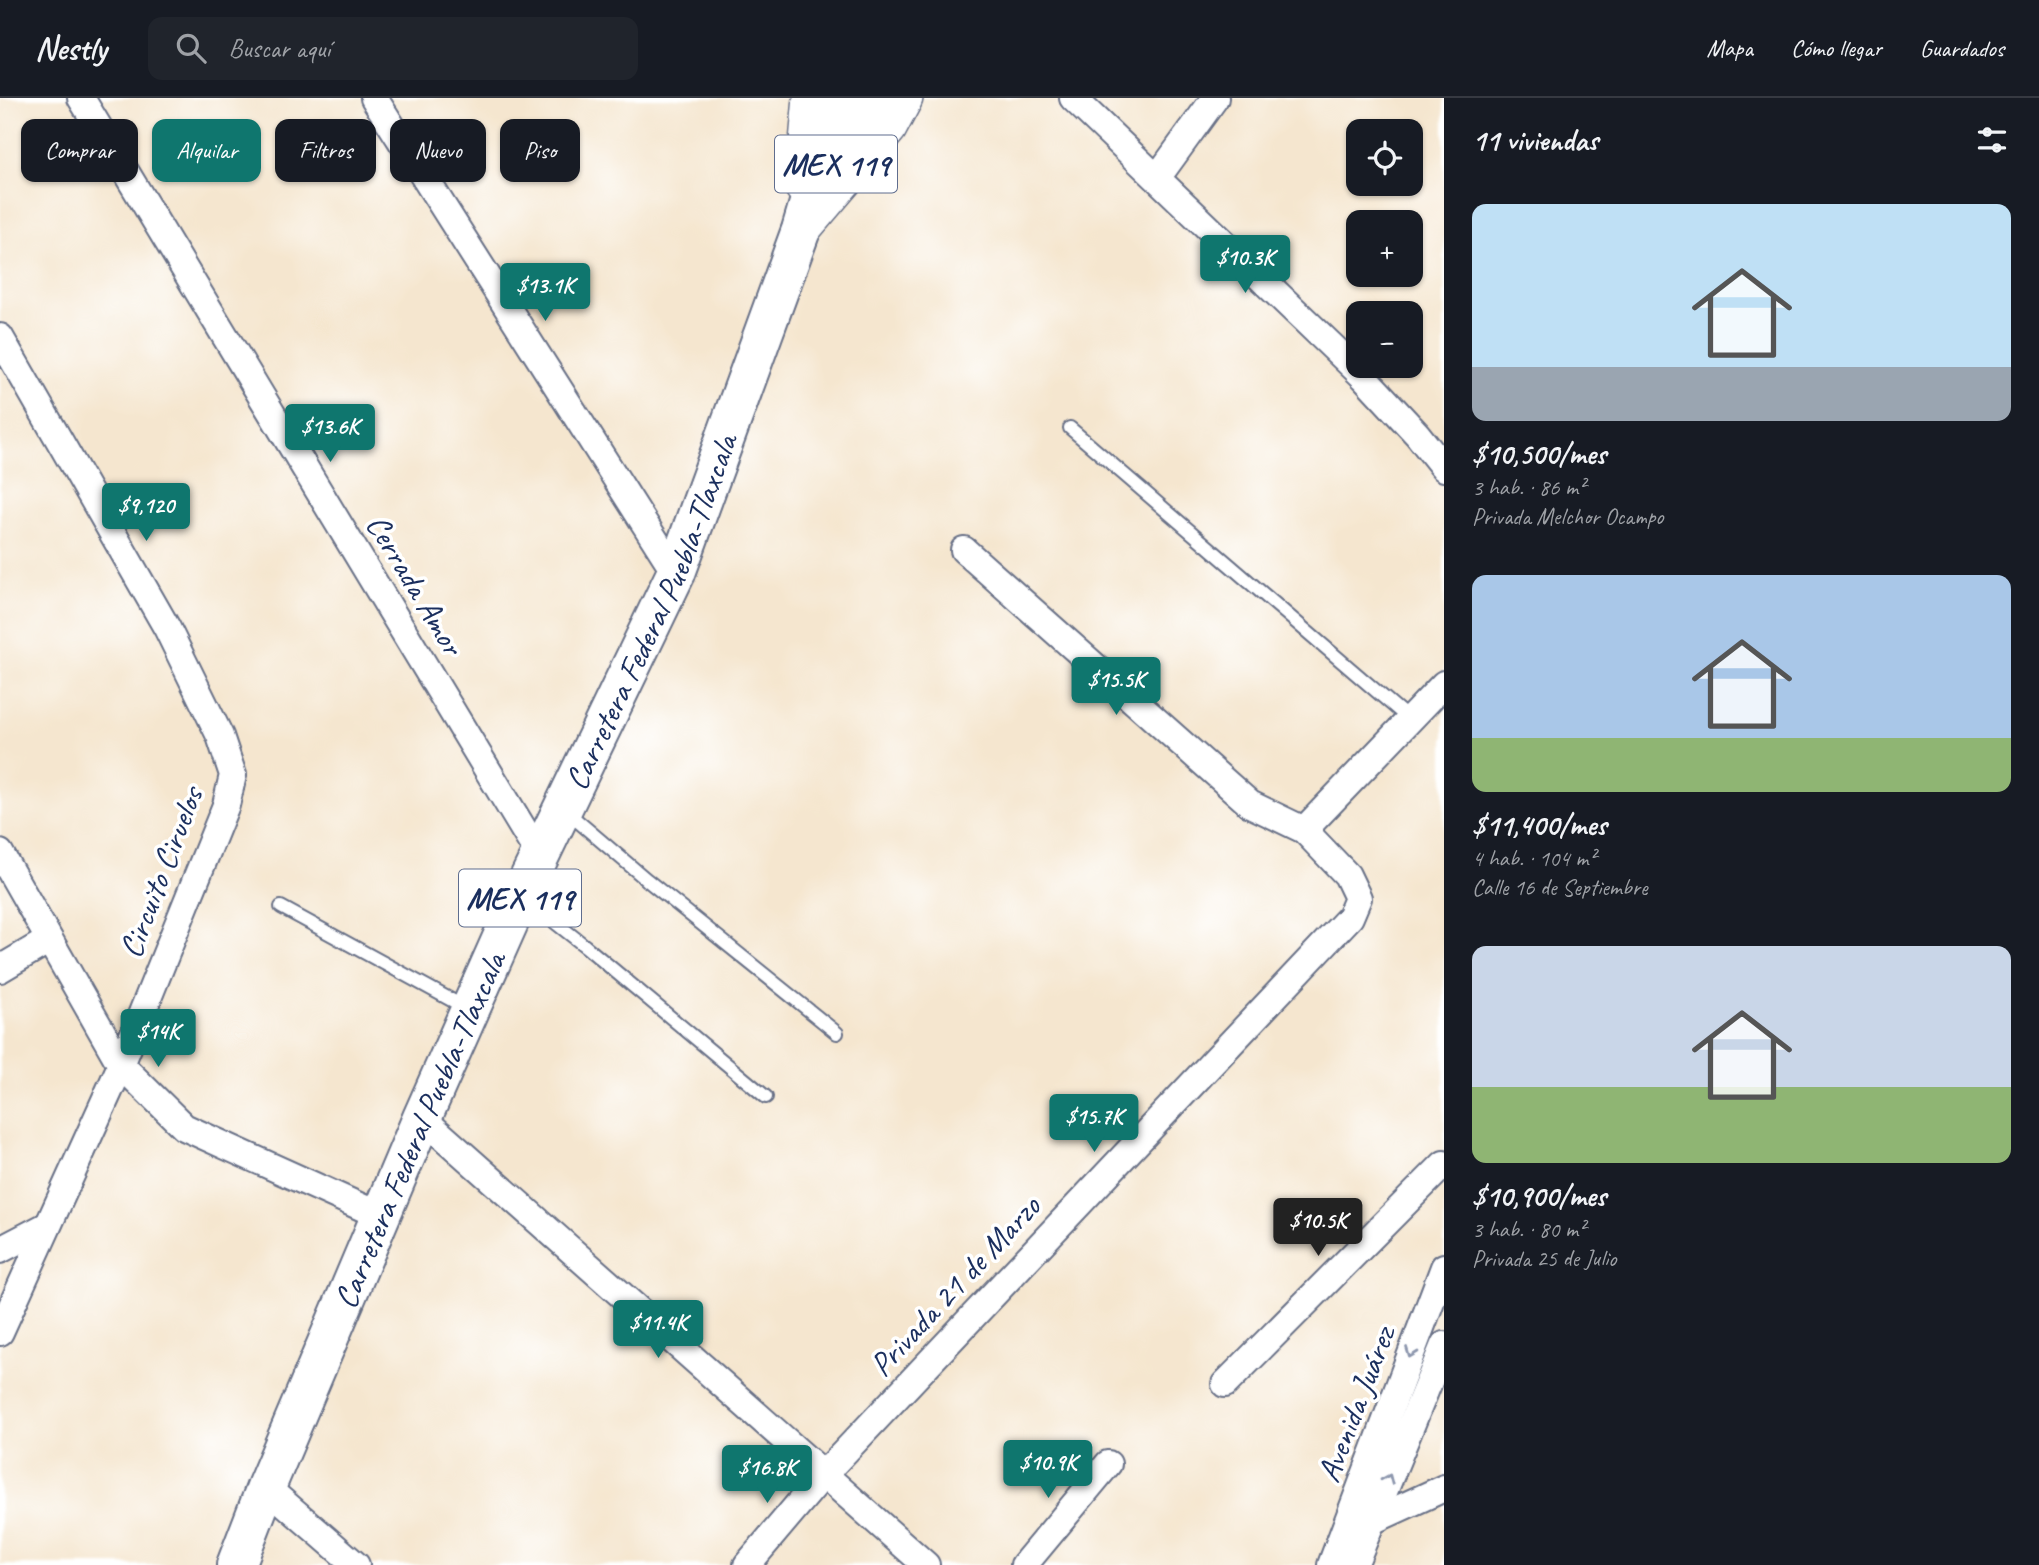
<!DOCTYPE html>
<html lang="es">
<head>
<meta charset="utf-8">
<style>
	body { margin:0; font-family:Caveat,sans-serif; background:#20242c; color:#f1f3f6; height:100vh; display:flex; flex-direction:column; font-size:26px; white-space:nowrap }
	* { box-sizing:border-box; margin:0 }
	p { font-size:23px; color:#9ea1a6 }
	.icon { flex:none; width:38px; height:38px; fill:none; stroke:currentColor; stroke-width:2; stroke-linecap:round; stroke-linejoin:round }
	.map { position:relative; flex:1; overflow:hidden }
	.sheet { display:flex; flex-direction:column; background:#171b24; width:595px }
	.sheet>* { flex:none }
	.banner { position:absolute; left:21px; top:21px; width:665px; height:63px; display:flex; gap:14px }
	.tools { position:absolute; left:1346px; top:21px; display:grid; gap:14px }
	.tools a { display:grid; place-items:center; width:77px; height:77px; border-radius:14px; background:#171b24; box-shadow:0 2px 5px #0004; font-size:35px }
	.price { position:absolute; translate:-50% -60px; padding:0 16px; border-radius:7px; background:#0f766e; color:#fff; font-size:23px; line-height:46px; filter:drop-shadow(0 2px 4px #0008) }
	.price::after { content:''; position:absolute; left:50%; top:42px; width:21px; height:16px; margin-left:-10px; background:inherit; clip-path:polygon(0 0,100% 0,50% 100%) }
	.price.on { background:#222; color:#fff }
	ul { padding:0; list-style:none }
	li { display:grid; align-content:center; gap:14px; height:371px; padding:0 28px }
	li span { display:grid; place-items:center; height:217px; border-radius:14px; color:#555 }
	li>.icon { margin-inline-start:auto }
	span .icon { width:126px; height:126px; fill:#fffc; stroke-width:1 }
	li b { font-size:30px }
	h2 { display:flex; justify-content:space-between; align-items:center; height:84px; padding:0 28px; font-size:30px }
	.chip { padding:0 24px; border-radius:14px; background:#171b24; box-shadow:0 2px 5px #0004; font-size:24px; line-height:63px }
	.chip.on { background:#0f766e; color:#fff }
	header { display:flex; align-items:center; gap:42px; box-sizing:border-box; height:98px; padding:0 35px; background:#171b24; border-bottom:2px solid #363941 }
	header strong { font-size:33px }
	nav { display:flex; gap:38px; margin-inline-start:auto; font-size:24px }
	.search { width:490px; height:63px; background:#20242c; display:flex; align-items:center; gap:18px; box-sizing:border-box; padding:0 24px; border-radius:14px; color:#9ea1a6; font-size:26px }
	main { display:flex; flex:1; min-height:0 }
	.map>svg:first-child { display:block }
</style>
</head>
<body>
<header>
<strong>Nestly</strong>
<div class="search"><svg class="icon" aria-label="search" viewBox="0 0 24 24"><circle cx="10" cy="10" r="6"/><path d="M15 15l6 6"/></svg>Buscar aquí</div>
<nav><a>Mapa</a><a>Cómo llegar</a><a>Guardados</a></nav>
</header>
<main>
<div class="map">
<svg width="1444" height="1467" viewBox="0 0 1444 1467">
	<rect width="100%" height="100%" fill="#fff"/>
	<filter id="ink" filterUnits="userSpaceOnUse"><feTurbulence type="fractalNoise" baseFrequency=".0143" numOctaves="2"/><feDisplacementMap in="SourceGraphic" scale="14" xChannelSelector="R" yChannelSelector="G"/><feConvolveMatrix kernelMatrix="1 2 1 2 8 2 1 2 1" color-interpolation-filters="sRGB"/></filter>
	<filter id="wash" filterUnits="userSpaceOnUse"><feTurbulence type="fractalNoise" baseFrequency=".00686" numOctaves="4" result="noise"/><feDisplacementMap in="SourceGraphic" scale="28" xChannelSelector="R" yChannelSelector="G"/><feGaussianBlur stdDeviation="1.57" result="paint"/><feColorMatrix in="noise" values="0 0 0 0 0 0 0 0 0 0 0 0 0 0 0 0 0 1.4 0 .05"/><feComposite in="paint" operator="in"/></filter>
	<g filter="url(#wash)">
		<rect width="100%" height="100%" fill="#f5e6cf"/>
	</g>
	<g filter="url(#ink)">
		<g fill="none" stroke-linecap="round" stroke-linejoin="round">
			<defs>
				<g id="service">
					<polyline points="1070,330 1410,622"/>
					<polyline points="567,714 647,782 837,935"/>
					<polyline points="523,799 585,848 766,999"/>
					<polyline points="281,809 466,910"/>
				</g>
				<g id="minor">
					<polyline points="81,0 539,757"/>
					<polyline points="374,0 676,475"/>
					<polyline points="1073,0 1364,279 1417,336 1444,370"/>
					<polyline points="1157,80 1215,0"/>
					<polyline points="0,239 167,530 220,638 233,677 226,707 121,967 0,1234"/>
					<polyline points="1304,732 1444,586"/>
					<polyline points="0,755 121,967 184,1029 381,1118"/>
					<polyline points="0,871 49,842"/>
					<polyline points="422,1020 926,1467"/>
					<polyline points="0,1152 46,1128"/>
					<polyline points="1225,1286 1444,1066"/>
					<polyline points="266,1389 356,1467"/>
					<polyline points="1363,1427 1444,1390"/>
					<polyline points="747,1467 823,1377 1350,819 1358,800 1347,777 1304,732 1250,706 964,452"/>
					<polyline points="1024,1467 1108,1366"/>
					<polyline points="1331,1467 1444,1169"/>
					<polyline points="1354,1467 1444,1247"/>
				</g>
				<g id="secondary">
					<polyline points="804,89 812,0"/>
					<polyline points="801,132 888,30 904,0"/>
				</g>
				<g id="primary">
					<polyline points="838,63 871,0"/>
					<path id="s1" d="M236 1467 266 1389 422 1020 521 797 676 475 801 132 840 0"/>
				</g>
			</defs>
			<use href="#service" stroke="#676f86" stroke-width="16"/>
			<use href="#minor" stroke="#676f86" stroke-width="30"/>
			<use href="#secondary" stroke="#676f86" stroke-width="40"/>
			<use href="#primary" stroke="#676f86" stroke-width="42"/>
			<use href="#service" stroke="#fff" stroke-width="12"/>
			<use href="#minor" stroke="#fff" stroke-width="26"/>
			<use href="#secondary" stroke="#fff" stroke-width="37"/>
			<use href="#primary" stroke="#fff" stroke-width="38"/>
		</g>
		<defs><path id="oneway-chevron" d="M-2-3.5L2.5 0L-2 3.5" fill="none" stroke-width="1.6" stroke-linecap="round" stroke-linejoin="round" transform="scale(1.75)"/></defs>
		<g stroke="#8d97ae">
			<use href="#oneway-chevron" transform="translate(1411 1255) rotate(111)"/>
			<use href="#oneway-chevron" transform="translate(1388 1381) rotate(-67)"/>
		</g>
	</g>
	<g text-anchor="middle" stroke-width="7" stroke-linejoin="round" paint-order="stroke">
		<g fill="#fff" stroke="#5f6d8e" stroke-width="2">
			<rect x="775" y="37.5" width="122" height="57" rx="5"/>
			<rect x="459" y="771.5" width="122" height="57" rx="5"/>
		</g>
		<g font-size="32" font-weight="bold" fill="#1b2f5e">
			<text x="836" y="77">MEX 119</text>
			<text x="520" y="811">MEX 119</text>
		</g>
		<g font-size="33" fill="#1b2f5e" stroke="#fff">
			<text transform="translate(416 486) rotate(59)" y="12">Cerrada Amor</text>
			<text dy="12" stroke="none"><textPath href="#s1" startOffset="1040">Carretera Federal Puebla-Tlaxcala</textPath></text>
			<text transform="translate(160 774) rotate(-69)" y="12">Circuito Ciruelos</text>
			<text dy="12" stroke="none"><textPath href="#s1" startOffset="472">Carretera Federal Puebla-Tlaxcala</textPath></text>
			<text transform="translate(954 1187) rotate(-47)" y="12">Privada 21 de Marzo</text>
			<text transform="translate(1355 1306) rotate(-69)" y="12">Avenida Juárez</text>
		</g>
	</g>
</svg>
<div class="tools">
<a><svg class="icon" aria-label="locate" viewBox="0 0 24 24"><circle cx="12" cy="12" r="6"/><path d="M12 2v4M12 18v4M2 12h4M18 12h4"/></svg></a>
<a>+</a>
<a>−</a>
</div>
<b class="price" style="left:1245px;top:197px">$10.3K</b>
<b class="price" style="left:545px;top:225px">$13.1K</b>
<b class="price" style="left:330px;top:366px">$13.6K</b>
<b class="price" style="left:146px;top:445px">$9,120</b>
<b class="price" style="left:1116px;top:619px">$15.5K</b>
<b class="price" style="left:158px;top:971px">$14K</b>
<b class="price" style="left:1094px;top:1056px">$15.7K</b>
<b class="price on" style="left:1318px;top:1160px">$10.5K</b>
<b class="price" style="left:658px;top:1262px">$11.4K</b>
<b class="price" style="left:1048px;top:1402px">$10.9K</b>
<b class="price" style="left:767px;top:1407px">$16.8K</b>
<div class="banner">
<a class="chip">Comprar</a>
<a class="chip on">Alquilar</a>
<a class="chip">Filtros</a>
<a class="chip">Nuevo</a>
<a class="chip">Piso</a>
</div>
</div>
<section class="sheet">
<h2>11 viviendas<svg class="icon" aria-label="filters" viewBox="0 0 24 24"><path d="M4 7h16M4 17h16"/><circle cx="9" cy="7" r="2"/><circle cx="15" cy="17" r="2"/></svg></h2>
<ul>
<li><span style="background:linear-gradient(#bfe0f5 75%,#9aa5b1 0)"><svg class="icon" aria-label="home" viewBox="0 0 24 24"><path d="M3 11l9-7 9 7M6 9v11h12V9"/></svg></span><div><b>$10,500/mes</b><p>3 hab. · 86 m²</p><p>Privada Melchor Ocampo</p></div></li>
<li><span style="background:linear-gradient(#a9c7e8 75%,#8fb573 0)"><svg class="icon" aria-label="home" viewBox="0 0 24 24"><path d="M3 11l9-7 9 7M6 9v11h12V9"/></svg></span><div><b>$11,400/mes</b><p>4 hab. · 104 m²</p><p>Calle 16 de Septiembre</p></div></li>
<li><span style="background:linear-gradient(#c9d6e8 65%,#8fb573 0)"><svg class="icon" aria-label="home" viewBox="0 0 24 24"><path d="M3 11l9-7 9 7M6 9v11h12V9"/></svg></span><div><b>$10,900/mes</b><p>3 hab. · 80 m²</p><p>Privada 25 de Julio</p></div></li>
</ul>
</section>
</main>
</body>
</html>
